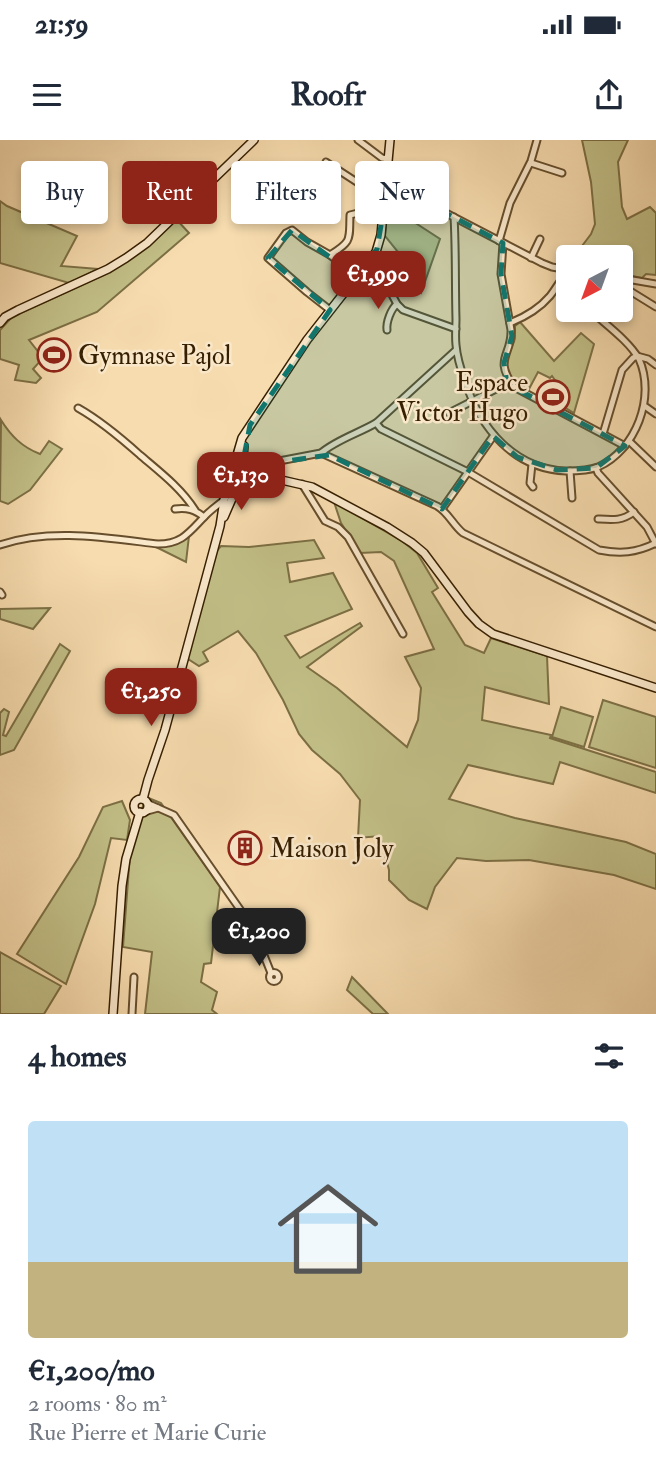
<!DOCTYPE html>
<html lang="en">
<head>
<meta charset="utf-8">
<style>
	body { margin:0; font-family:"IM FELL Double Pica",serif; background:#f2f2f3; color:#1f2937; height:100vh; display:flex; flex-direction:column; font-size:26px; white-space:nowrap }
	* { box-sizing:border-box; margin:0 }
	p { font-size:23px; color:#747a83 }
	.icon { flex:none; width:38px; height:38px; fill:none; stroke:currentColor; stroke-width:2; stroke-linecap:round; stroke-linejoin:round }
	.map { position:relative; height:874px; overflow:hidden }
	.side { display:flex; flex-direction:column; background:#fff; flex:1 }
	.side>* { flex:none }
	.top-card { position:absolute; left:21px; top:21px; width:614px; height:63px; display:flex; gap:14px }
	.needle { width:46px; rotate:221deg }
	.fabs { position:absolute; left:556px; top:105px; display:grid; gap:14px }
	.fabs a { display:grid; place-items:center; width:77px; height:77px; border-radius:7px; background:#fff; box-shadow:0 4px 10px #0003; font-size:35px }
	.price { position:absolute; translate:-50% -60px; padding:0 16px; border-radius:14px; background:#8f2418; color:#fff; font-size:23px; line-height:46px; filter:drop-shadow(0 2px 4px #0008) }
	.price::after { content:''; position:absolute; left:50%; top:42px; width:21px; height:16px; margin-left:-10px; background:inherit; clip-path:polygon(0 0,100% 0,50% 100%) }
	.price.selected { background:#222; color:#fff }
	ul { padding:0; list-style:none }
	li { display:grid; align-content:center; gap:14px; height:371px; padding:0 28px }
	li span { display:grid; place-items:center; height:217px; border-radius:7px; color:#555 }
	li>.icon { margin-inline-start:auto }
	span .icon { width:126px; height:126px; fill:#fffc; stroke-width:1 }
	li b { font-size:30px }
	h2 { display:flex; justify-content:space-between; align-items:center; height:84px; padding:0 28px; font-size:30px }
	.chip { padding:0 24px; border-radius:7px; background:#fff; box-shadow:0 4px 10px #0003; font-size:24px; line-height:63px }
	.chip.selected { background:#8f2418; color:#fff }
	.status { display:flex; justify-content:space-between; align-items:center; height:49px; padding:0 35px; background:#fff; direction:ltr }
	.status svg { height:19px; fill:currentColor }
	header { display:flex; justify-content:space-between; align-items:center; height:91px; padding:0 28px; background:#fff; font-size:32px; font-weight:700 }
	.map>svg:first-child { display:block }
</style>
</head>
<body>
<div class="status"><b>21:59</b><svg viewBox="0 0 49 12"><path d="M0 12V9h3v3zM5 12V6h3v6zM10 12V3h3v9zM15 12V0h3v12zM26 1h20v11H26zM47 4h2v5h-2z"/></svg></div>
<header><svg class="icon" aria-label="menu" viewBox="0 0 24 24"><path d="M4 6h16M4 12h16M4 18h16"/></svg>Roofr<svg class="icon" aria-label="share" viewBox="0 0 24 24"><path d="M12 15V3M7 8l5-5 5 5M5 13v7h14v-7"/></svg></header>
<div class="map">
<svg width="656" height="874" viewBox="0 0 656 874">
	<rect width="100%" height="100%" fill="#f7dcaf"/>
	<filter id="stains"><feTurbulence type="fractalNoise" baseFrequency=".00286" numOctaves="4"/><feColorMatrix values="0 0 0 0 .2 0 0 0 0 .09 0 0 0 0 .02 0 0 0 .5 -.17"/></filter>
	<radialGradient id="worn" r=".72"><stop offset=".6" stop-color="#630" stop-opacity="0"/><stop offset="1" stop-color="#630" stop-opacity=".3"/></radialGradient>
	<g fill="#c2bf87" stroke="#7c6f44" stroke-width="2">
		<polygon points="582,0 628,0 618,22 622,67 627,79 650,67 656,73 656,135 646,134 642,138 621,134 621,117 590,117 591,110 582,106 591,94 595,84 591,42"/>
		<polygon points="0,61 7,66 77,96 61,126 98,129 69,143 0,123"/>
		<polygon points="397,71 440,99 421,153 387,128 398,112 385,96 387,73 390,80 398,82"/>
		<polygon points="176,79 189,93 97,172 29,200 43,218 33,229 41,238 36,243 15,240 19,225 0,219 0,190 12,177 106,134 147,106"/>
		<path d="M520 182 554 221 581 193 594 204 574 273 559 264 567 248 557 243 552 236 550 238 538 232 529 249C512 245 503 231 509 214 510 209 514 204 515 198 515 197 515 187 515 186Z"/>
		<path d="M1 280C11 296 22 307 40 314L49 301 62 309 30 350 8 364 0 361Z"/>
		<polygon points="334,362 402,401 417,413 438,448 432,452 465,505 484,513 491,498 547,516 549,564 485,547 482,580 551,595 550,598 656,632 656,653 560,622 553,644 468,625 449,659 515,678 626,702 656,714 656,749 614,735 529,720 486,721 457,718 435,747 427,769 409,760 389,740 389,730 380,696 358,698 360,660 340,634 312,610 299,594 283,560 256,513 238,491 203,512 208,521 199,526 185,517 215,413 221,406 249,407 314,400 324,418 287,423 290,442 333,433 352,469 285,496 300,518 360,483 362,486 307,527 337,548 407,607 418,580 421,548 405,517 434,509 394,421 381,412 360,413 341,383"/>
		<path d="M189 396 186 422 152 405C168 407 177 405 189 396Z"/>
		<polygon points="50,468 33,489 0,479 0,469"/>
		<polygon points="60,504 70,511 14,610 0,615 0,573 4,569 9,572 3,595 6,596"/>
		<polygon points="603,560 656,577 656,628 589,607"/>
		<polygon points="561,567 593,577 584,607 552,597"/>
		<polygon points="146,657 161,663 220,747 211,823 204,824 201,842 217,852 212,870 217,874 145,874 152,812 123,807 131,701"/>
		<polygon points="122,661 130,680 127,700 111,698 95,764 66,844 17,814 79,717 103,667"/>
		<polygon points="0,812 61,846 44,874 0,874"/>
		<polygon points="352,837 388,874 373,874 347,850"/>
	</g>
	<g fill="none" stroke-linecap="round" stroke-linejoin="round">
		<defs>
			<g id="street">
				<polyline points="358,0 382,18 388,19"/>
				<path d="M326 22 369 50 371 55 368 67 362 72 350 75C349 99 353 101 330 115"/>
				<polyline points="531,23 562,33"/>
				<polyline points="388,29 391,39 398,48"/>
				<polyline points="386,44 398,48 542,123 552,127 569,130"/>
				<path d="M454 77C456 111 455 145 456 179 456 187 455 196 456 205 457 217 461 230 465 241 480 288 514 329 566 331 576 331 588 331 598 327 636 310 656 257 639 219 629 201 605 184 590 170"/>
				<polyline points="499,101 510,63 531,21 537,0"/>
				<path d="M503 103 501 134 511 190C512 216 493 218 514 247L625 306"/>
				<polyline points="330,115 337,116 358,133"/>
				<polyline points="531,118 540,99"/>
				<polyline points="561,129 561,133 569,145"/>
				<polyline points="360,131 390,151 397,164 403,170 456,189"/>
				<polyline points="621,138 656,144"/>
				<polyline points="621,143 622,146 656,167"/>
				<polyline points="330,170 307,152 268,118 286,93 292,90 307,102 330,115 356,136"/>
				<path d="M510 183C525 177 539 169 550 156 555 150 558 143 564 137"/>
				<path d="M387 190C386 182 391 169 397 164"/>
				<polyline points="646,267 656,274"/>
				<path d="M78 268C101 281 121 298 140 315 160 332 181 348 195 370"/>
				<polyline points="449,273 498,248 514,247"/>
				<path d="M376 283 381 289 468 332 599 410C620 414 636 413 656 403"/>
				<polyline points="603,294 622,230 633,218 637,216 648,219 656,225"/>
				<polyline points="629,301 656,327"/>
				<path d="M321 313 437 366C448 372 453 385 463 393L656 487"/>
				<path d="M243 322 258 325 321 313C336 300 359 293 376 283L456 210"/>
				<polyline points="532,324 530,343 533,347"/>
				<polyline points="596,328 598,333 647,387 656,404"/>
				<polyline points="570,331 572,358"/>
				<polyline points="302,344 325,381 338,387 348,397 403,494"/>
				<path d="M175 369C187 367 195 370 204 377"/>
				<polyline points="442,369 494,295"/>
				<path d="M598 379C613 380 622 381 634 372"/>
				<path d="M0 405C50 388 107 398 158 404 183 404 190 391 206 375 212 369 218 365 224 360"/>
				<polyline points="0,452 2,455"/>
				<polyline points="147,663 174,675 253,788 271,833"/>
				<polyline points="144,672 158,668"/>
				<circle cx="274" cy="837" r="4.5"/>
				<polyline points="132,874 134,837"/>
			</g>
			<g id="secondary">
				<polyline points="0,183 5,177 18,170 108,129 126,118 147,103 254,0"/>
				<polyline points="232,330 243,329 264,336 312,347 387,387 412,403 424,413 468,472 479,484 493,494 656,548"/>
				<polyline points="238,347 264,336"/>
				<polyline points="224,377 241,338 244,306"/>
				<polyline points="143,659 148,640 165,590 220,386 224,360 242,298 307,200 376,112 381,95 390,0"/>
				<circle cx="141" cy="666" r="7"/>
				<polyline points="113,874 122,746 126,719 140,672"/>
			</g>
		</defs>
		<use href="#street" stroke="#664e2c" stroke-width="9"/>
		<use href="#secondary" stroke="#361f01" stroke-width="10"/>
		<use href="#street" stroke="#fae8cb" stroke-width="5"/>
		<use href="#secondary" stroke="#fae8cb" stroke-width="7"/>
	</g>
	<path fill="#0f766e" fill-opacity="0.2" stroke="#0f766e" stroke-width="5" stroke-dasharray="14 9" stroke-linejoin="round" d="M398 48 503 103 501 134 512 196 504 223 507 244 625 306 596 328 557 330 517 317 493 296 442 369 329 315 258 325 243 322 250 285 330 170 268 118 292 90 356 136 377 109 386 56Z"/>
	<defs>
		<symbol id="stadium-ring" viewBox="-11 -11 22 22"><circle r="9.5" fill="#fae8cb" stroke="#8f2418" stroke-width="1.5"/><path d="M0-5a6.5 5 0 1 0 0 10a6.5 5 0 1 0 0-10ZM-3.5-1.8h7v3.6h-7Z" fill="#8f2418"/></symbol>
		<symbol id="building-ring" viewBox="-11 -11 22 22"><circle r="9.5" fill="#fae8cb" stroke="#8f2418" stroke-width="1.5"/><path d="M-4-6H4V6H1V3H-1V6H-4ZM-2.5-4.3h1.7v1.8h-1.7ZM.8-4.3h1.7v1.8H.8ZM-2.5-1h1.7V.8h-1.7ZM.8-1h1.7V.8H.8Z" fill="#8f2418"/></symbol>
	</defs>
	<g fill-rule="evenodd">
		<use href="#stadium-ring" x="35" y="196" width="38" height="38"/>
		<use href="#stadium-ring" x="534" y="238" width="38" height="38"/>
		<use href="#building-ring" x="226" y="689" width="38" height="38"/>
	</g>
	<g text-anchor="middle" stroke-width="5" stroke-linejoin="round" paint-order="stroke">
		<g font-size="26" fill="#361f01" stroke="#fae8cb" text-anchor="start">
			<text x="78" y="224">Gymnase Pajol</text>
			<text x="528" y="251" text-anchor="end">Espace<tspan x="528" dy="30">Victor Hugo</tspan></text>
			<text x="270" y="717">Maison Joly</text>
		</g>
	</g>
	<rect width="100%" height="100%" filter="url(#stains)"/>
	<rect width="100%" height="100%" fill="url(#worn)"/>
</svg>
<div class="fabs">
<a><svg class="needle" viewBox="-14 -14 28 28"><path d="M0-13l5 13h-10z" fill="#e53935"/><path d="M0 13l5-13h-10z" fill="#747a83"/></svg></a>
</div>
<b class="price" style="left:378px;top:171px">€1,990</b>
<b class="price" style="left:241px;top:372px">€1,130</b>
<b class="price" style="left:151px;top:588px">€1,250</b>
<b class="price selected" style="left:259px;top:828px">€1,200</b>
<div class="top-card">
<a class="chip">Buy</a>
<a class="chip selected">Rent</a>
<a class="chip">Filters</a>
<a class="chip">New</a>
</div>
</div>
<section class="side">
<h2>4 homes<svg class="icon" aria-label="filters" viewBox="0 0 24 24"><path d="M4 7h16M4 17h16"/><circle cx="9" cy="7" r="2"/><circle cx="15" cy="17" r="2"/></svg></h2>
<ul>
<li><span style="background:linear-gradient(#bfe0f5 65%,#c2b280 0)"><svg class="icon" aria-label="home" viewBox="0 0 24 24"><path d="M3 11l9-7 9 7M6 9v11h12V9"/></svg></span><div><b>€1,200/mo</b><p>2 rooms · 80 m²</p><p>Rue Pierre et Marie Curie</p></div></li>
</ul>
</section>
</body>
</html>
